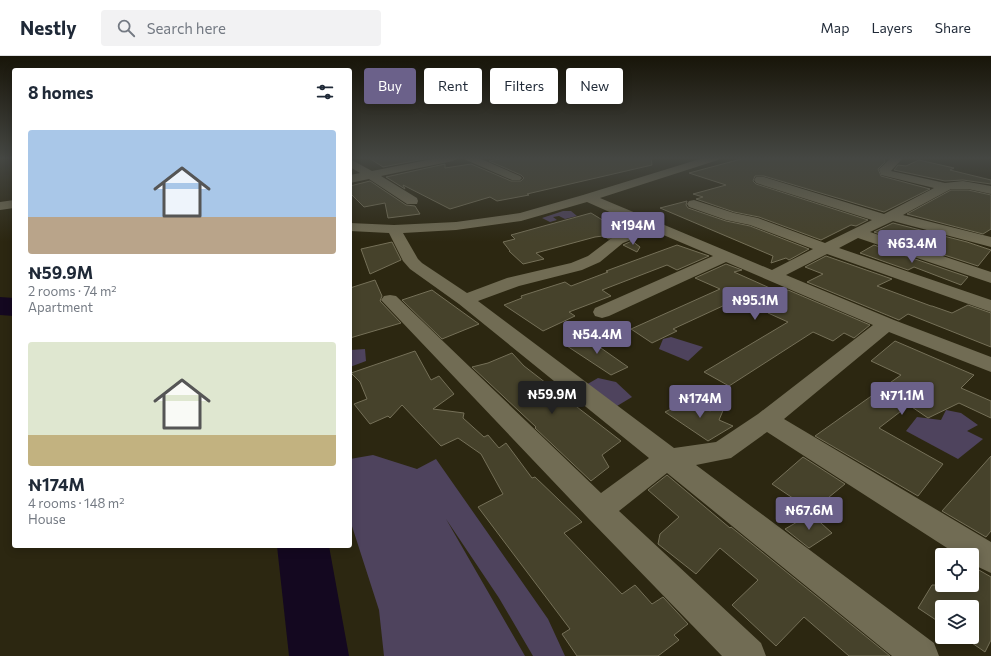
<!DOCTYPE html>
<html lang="en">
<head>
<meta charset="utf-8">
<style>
	body { margin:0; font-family:Commissioner,sans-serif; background:#f2f2f3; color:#1f2937; height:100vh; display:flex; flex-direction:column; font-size:15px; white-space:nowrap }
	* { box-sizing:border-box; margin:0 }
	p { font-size:13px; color:#747a83 }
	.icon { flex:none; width:22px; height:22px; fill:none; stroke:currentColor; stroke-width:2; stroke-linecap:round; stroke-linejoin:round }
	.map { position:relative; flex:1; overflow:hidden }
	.side { position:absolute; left:12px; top:12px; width:340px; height:480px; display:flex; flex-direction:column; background:#fff; border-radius:4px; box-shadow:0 2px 10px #0003 }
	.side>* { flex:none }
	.top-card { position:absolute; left:364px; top:12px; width:380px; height:36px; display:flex; gap:8px }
	.buttons { position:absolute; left:935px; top:492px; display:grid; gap:8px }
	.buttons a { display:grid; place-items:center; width:44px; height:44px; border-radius:4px; background:#fff; box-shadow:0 2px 10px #0003; font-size:20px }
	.price { position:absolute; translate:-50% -34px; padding:0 9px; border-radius:4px; background:#6b618a; color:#fff; font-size:13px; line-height:26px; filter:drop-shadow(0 1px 2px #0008) }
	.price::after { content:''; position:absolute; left:50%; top:24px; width:12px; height:9px; margin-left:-6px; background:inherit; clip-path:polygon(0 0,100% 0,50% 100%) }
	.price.on { background:#222; color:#fff }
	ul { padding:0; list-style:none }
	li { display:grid; align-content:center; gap:8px; height:212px; padding:0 16px }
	li span { display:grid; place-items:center; height:124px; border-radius:4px; color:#555 }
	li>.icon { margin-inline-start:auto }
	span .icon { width:72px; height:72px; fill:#fffc; stroke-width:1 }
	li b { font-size:17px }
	h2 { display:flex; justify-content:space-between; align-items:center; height:48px; padding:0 16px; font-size:17px }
	.tag { padding:0 14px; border-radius:4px; background:#fff; box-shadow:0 2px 10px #0003; font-size:14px; line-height:36px }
	.tag.on { background:#6b618a; color:#fff }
	header { display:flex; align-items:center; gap:24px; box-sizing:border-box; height:56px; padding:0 20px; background:#fff; border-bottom:1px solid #e0e1e3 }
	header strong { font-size:19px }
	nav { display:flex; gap:22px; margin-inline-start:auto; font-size:14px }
	.search { width:280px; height:36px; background:#f2f2f3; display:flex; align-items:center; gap:10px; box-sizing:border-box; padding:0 14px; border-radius:4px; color:#747a83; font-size:15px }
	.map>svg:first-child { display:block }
</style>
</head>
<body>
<header>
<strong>Nestly</strong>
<div class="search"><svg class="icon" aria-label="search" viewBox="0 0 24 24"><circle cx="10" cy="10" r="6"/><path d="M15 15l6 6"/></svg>Search here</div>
<nav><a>Map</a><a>Layers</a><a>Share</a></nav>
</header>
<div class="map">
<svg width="991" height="600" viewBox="0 0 991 600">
	<rect width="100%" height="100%" fill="#2c2711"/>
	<g fill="#4e435d">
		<polygon points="563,155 571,155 577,160 565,163 559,160 553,161 557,164 550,166 542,162"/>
		<polygon points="671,281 703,291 688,305 659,293 663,283"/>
		<polygon points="365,293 366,305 350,311 350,294"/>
		<polygon points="598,322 616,326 632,341 617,350 584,330"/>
		<polygon points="946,354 961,357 978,369 967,375 983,383 958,403 906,375 917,361 941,364"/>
		<polygon points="373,399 417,413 436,403 548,563 565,600 533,600 499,542 446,463 525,600 384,600 379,554 350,464 350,403"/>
	</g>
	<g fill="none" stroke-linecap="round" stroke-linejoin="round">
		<g fill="#140820" fill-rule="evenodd">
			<polygon points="0,241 14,242 14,260 0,259"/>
			<polygon points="277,490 329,490 349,600 289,600"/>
		</g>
	</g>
	<g fill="#46422b" stroke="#757058">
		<polygon points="369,102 429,102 383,111"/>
		<polygon points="505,102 651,102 652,109 527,138 529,139 497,145 490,141 450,153 403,129 405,133 386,121 445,108 445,112 471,108 511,125 521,125 524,122 521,119 489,105"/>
		<polygon points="745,102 884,102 885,106 878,113 881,120 930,133 884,156 764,120 755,120 753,125 756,128 868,164 856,170 851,169 821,184 759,161 734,156 696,143 703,141 693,138 726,129 689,117"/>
		<polygon points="919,104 954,112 950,114 991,124 991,128 963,124 945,125 894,114 898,109 906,110"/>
		<polygon points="370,125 406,149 415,150 420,158 388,162 385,147 364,151 350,137 350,130"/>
		<polygon points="951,134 968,134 991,139 991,173 983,178 907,158"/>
		<polygon points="687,145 686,149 688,152 726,165 750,170 809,193 789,204 786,202 771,207 773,200 660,152"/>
		<polygon points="591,157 604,165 607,164 622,176 609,183 603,180 595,181 536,197 544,203 523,208 509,195 510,195 503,186 515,183 511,179"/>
		<polygon points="893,167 967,186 991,194 978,210 874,176"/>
		<polygon points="632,185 640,191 637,196 623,189"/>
		<polygon points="392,186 401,204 370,218 361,193"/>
		<polygon points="677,189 709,200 677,214 667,209 602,234 611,240 569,256 575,260 543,275 504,249 522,242 521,240 565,226 571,230 608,216 606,215"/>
		<polygon points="874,189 968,221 961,229 914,211 908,214 860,197"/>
		<polygon points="826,200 892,223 877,230 931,250 932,250 952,257 968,249 991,257 991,291 908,258 899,264 807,226 823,218 805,211"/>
		<polygon points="726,208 742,214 734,216 781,237 788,234 870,269 854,282 844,277 833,285 813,276 729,330 704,316 788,266 768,257 770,255 740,242 673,273 677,275 652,287 631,273 720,233 695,222"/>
		<polygon points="375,224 382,240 380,245 401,267 350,282 350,232"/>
		<polygon points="432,234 436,237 479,268 442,283 402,244"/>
		<polygon points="581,278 628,311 611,319 567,290"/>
		<polygon points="895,285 974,319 961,332 991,345 991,362 959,347 928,362 909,349 879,372 943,408 918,440 815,380 901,319 871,305"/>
		<polygon points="415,295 431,324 439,320 454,338 433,353 464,357 463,362 484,381 488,379 499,392 506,387 532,422 535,421 582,466 564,477 622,538 635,529 652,548 663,541 688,568 674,579 679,584 658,600 577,600 562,578 570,573 478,451 503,438 481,398 458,382 441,390 402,349 390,362 388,360 370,368 354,348 367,343 360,326 351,317"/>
		<polygon points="512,297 524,310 621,385 602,399 609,411 591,425 535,372 536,371 472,311 488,307"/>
		<polygon points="691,343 710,355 727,345 719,364 733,370 708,385 665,356"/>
		<polygon points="991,400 991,475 986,481 942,455"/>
		<polygon points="803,401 845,428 812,455 772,428"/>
		<polygon points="667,419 730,472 731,471 890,600 849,600 804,561 776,590 732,549 758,524 720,492 696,518 658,488 660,478 679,461 648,434"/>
		<polygon points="811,458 832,477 809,492 785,473"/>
		<polygon points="972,510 991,521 991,584 985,596 972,587 972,551 942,551 942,568 918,552 932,529 972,529"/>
	</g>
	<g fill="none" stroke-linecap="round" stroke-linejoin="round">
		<g fill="#716c54" fill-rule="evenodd">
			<polygon points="437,102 458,102 453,105 381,120 417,142 418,145 417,148 407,148 369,123 350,127 350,119 360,117 350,111 350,103 372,115"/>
			<polygon points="465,102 479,102 520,120 522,122 520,124 512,124 466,104"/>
			<path d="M703 102H719L718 104 600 142 772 214 813 193 750 169 726 164 689 151 687 148 689 145 694 144 734 157 758 162 825 187 872 164 756 127 754 124 756 121H764L884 158 934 132 881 119 879 113 891 102H903L891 115 945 127 963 125 991 130V138L968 133H951L903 159 991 181V191L893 165 870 176 991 216V227L858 182 839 192 991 244V256L827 198 786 219 894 264 991 301V316L889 276 784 363 991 486V517L972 508V499H958L767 376 731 402 696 409 934 587 939 600H892L667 417 619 455 761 587 766 600H722L589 463 381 244 384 240 390 239 396 240 601 437 649 402 459 248 410 213 403 205 389 177 350 175V167L394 169 456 166 520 157 583 139ZM587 146 641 170 613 181 588 200 571 207 507 222 467 237 422 207 418 203 403 177 456 174 521 165ZM654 175 713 200 595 252 593 256 595 260 602 262 609 260 726 206 873 269 758 358 716 386 674 392 478 245 519 230 582 214 600 206 623 187Z"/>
			<polygon points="14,144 14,152 0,154 0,146"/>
		</g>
	</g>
	<linearGradient id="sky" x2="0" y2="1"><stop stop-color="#181509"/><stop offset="0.55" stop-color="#454743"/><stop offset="1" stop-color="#454743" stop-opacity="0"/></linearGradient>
	<rect width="991" height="186" fill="url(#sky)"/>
</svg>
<div class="buttons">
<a><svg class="icon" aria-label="locate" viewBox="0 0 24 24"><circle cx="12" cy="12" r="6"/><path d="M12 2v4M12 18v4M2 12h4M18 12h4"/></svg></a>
<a><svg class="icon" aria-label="layers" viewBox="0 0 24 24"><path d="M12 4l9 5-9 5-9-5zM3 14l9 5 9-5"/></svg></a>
</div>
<b class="price" style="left:633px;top:190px">₦194M</b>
<b class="price" style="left:912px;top:208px">₦63.4M</b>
<b class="price" style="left:755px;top:265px">₦95.1M</b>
<b class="price" style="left:597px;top:299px">₦54.4M</b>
<b class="price on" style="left:552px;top:359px">₦59.9M</b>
<b class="price" style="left:902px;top:360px">₦71.1M</b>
<b class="price" style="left:700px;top:363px">₦174M</b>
<b class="price" style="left:809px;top:475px">₦67.6M</b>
<div class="top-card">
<a class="tag on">Buy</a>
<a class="tag">Rent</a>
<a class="tag">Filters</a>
<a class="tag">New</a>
</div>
<section class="side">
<h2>8 homes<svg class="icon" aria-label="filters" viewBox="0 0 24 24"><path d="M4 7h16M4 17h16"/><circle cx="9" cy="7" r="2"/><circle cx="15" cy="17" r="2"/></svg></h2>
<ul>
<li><span style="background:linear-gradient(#a9c7e8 70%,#b9a48a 0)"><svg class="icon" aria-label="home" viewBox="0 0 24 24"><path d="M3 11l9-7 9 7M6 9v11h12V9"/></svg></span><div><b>₦59.9M</b><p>2 rooms · 74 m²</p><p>Apartment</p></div></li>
<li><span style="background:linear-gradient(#dfe7d0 75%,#c2b280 0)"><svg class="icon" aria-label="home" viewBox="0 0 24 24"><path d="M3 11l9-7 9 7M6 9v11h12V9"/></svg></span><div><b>₦174M</b><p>4 rooms · 148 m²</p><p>House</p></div></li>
</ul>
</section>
</div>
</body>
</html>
